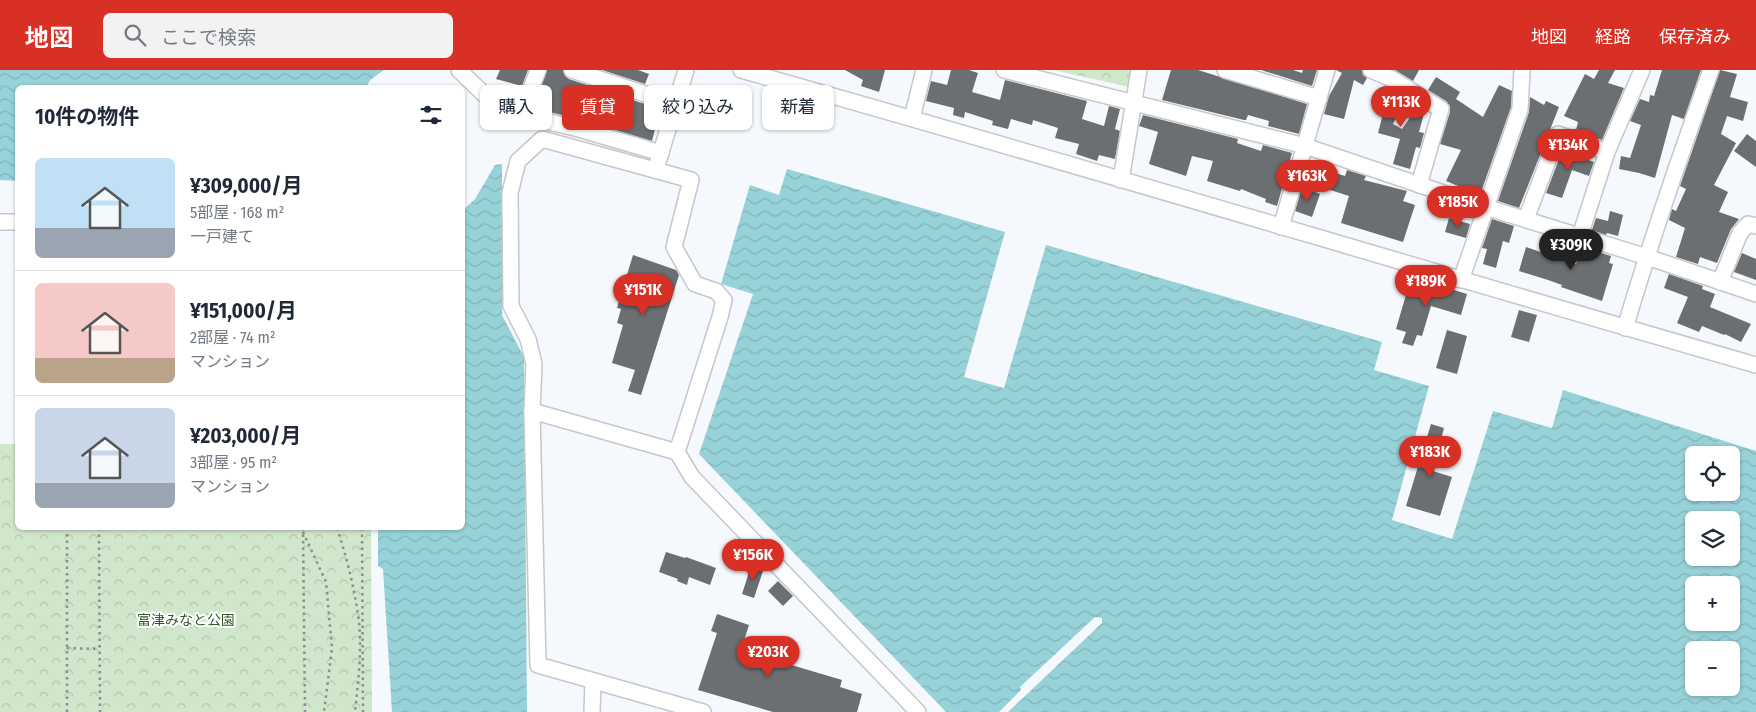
<!DOCTYPE html>
<html lang="ja">
<head>
<meta charset="utf-8">
<style>
	body { margin:0; font-family:"Fira Sans Condensed","Noto Sans JP",sans-serif; background:#f2f2f3; color:#1f2937; height:100vh; display:flex; flex-direction:column; font-size:19px; white-space:nowrap }
	* { box-sizing:border-box; margin:0 }
	p { font-size:16px; color:#747a83 }
	.icon { flex:none; width:28px; height:28px; fill:none; stroke:currentColor; stroke-width:2; stroke-linecap:round; stroke-linejoin:round }
	.map { position:relative; flex:1; overflow:hidden }
	.details { position:absolute; left:15px; top:15px; width:450px; height:445px; display:flex; flex-direction:column; background:#fff; border-radius:8px; box-shadow:0 1px 4px #0004 }
	.details>* { flex:none }
	.banner { position:absolute; left:480px; top:15px; width:475px; height:45px; display:flex; gap:10px }
	.buttons { position:absolute; left:1685px; top:376px; display:grid; gap:10px }
	.buttons a { display:grid; place-items:center; width:55px; height:55px; border-radius:8px; background:#fff; box-shadow:0 1px 4px #0004; font-size:25px }
	.price { position:absolute; translate:-50% -42px; padding:0 11px; border-radius:18px; background:#d93025; color:#fff; font-size:16px; line-height:32px; filter:drop-shadow(0 1px 2px #0008) }
	.price::after { content:''; position:absolute; left:50%; top:30px; width:15px; height:11px; margin-left:-8px; background:inherit; clip-path:polygon(0 0,100% 0,50% 100%) }
	.price.active { background:#222; color:#fff }
	ul { padding:0; list-style:none }
	li { display:flex; align-items:center; gap:15px; height:125px; padding:0 20px }
	li+li { border-top:1px solid #e0e1e3 }
	li span { display:grid; place-items:center; flex:none; width:140px; height:100px; border-radius:8px; color:#555 }
	li>.icon { margin-inline-start:auto }
	span .icon { width:60px; height:60px; fill:#fffc; stroke-width:1 }
	li b { font-size:21px }
	h2 { display:flex; justify-content:space-between; align-items:center; height:60px; padding:0 20px; font-size:21px }
	.pill { padding:0 18px; border-radius:8px; background:#fff; box-shadow:0 1px 4px #0004; font-size:18px; line-height:45px }
	.pill.active { background:#d93025; color:#fff }
	header { display:flex; align-items:center; gap:30px; box-sizing:border-box; height:70px; padding:0 25px; background:#d93025; color:#fff }
	header strong { font-size:24px }
	nav { display:flex; gap:28px; margin-inline-start:auto; font-size:18px }
	.search { width:350px; height:45px; background:#f2f2f3; display:flex; align-items:center; gap:12px; box-sizing:border-box; padding:0 18px; border-radius:8px; color:#747a83; font-size:19px }
	.map>svg:first-child { display:block }
</style>
</head>
<body>
<header>
<strong>地図</strong>
<div class="search"><svg class="icon" aria-label="search" viewBox="0 0 24 24"><circle cx="10" cy="10" r="6"/><path d="M15 15l6 6"/></svg>ここで検索</div>
<nav><a>地図</a><a>経路</a><a>保存済み</a></nav>
</header>
<div class="map">
<svg width="1756" height="642" viewBox="0 0 1756 642">
	<defs>
		<pattern id="park-crowns" width="20" height="18" patternUnits="userSpaceOnUse" patternTransform="scale(1.25)"><rect width="20" height="18" fill="#d1e7cb"/><path d="M2 6a3 3 0 1 1 6 0M12 15a3 3 0 1 1 6 0" fill="none" stroke="#b3c6ae"/></pattern>
		<pattern id="water-waves" width="16" height="10" patternUnits="userSpaceOnUse" patternTransform="scale(1.25)"><rect width="16" height="10" fill="#97d2d8"/><path d="M0 5q4-4 8 0t8 0" fill="none" stroke="#82b4b9"/></pattern>
	</defs>
	<rect width="100%" height="100%" fill="#f5f8fc"/>
	<g fill="url(#park-crowns)">
		<polygon points="1053,0 1136,0 1130,17"/>
		<polygon points="0,374 17,374 18,458 371,458 372,642 0,642"/>
	</g>
	<g fill="url(#water-waves)" fill-rule="evenodd">
		<polygon points="0,0 384,0 370,10 366,18 18,18 17,111 0,110"/>
		<polygon points="502,94 502,245 524,287 527,642 392,642 383,499 378,496 378,458 462,458 463,140 475,129 495,95"/>
		<path d="M787 99 1005 162 964 307 1004 318 1046 175 1382 272 1374 300 1429 316 1392 450 1452 469 1493 341 1552 358 1563 320 1756 381V642H1008L1102 553V548L1095 547 1020 617 1021 620 999 642H946L699 384 753 224 721 214 750 115 779 125ZM1694 385H1731V422H1694ZM1694 450H1731V488H1694ZM1694 515H1731V552H1694ZM1694 580H1731V618H1694Z"/>
	</g>
	<g fill="#6c6f72">
		<polygon points="500,0 528,0 522,16 496,9"/>
		<polygon points="547,0 563,0 565,6 569,9 660,39 652,71 582,50 533,38"/>
		<polygon points="602,0 638,0 649,4 645,14"/>
		<polygon points="845,0 885,0 879,22 861,16 863,10"/>
		<polygon points="951,0 969,0 978,3 972,22 1000,30 1005,10 1087,31 1082,49 1104,56 1109,36 1120,39 1115,59 1120,61 1115,89 1099,85 1097,91 1076,84 1079,74 1055,68 1058,58 1033,50 1032,55 1011,49 1008,59 992,55 993,51 965,42 964,48 953,45 954,38 926,31 931,11 947,15"/>
		<polygon points="1171,0 1198,0 1307,34 1299,64 1268,56 1269,51 1248,45 1246,50 1244,50 1162,30"/>
		<polygon points="1261,0 1293,0 1302,3 1303,0 1317,0 1312,16"/>
		<polygon points="1336,0 1362,0 1363,5 1367,8 1363,15 1354,10 1344,49 1324,44 1329,26 1342,3"/>
		<polygon points="1395,0 1419,0 1413,11"/>
		<polygon points="1599,0 1615,0 1608,13 1624,18 1602,70 1576,60 1578,52 1564,46 1585,4 1594,9"/>
		<polygon points="1662,0 1701,0 1684,49 1672,45 1655,108 1639,103 1619,99 1621,86 1630,88 1641,55 1630,51 1640,29 1649,32 1650,25 1654,26"/>
		<polygon points="1720,0 1737,4 1730,27 1748,32 1743,51 1727,46 1721,64 1736,73 1714,115 1728,122 1719,142 1739,149 1731,159 1717,193 1700,187 1698,194 1676,187 1685,158 1669,150 1672,139 1676,141 1686,119 1680,116"/>
		<polygon points="1436,7 1460,22 1456,29 1483,47 1499,15 1512,21 1511,37 1480,125 1446,111 1461,80 1440,74 1450,42 1450,36 1446,31 1428,20"/>
		<polygon points="1386,17 1406,28 1393,54 1402,59 1418,36 1425,40 1419,62 1424,63 1420,78 1416,77 1410,99 1393,94 1400,69 1378,63 1385,36 1380,34"/>
		<polygon points="1530,27 1544,35 1546,31 1559,37 1519,138 1498,131 1529,42"/>
		<polygon points="1143,45 1238,69 1237,73 1261,81 1263,75 1292,83 1277,136 1265,132 1266,129 1241,119 1240,121 1207,111 1213,91 1192,86 1186,106 1149,94 1158,62 1139,56"/>
		<polygon points="1747,64 1756,71 1756,97 1734,81"/>
		<polygon points="1564,76 1579,82 1577,86 1594,92 1589,106 1572,100 1562,128 1546,123"/>
		<polygon points="1326,100 1345,106 1347,100 1366,106 1364,110 1407,121 1403,131 1415,135 1403,172 1341,153 1349,126 1321,117"/>
		<polygon points="1302,117 1320,124 1312,147 1295,141"/>
		<polygon points="1610,141 1623,145 1618,166 1607,163 1606,165 1592,160 1596,148 1608,151"/>
		<polygon points="1449,148 1470,154 1466,168 1445,162"/>
		<polygon points="1492,149 1514,156 1509,173 1503,171 1496,198 1483,194 1487,179 1482,178"/>
		<polygon points="1526,177 1576,194 1580,182 1586,184 1588,179 1611,186 1609,193 1613,194 1602,231 1561,217 1562,215 1548,210 1519,201"/>
		<polygon points="1742,183 1756,189 1756,210 1734,202"/>
		<polygon points="633,185 676,200 679,205 641,325 628,321 635,300 612,293 623,255 617,253 621,239 617,238"/>
		<polygon points="1669,204 1703,216 1702,219 1715,224 1710,237 1751,254 1741,272 1725,264 1724,265 1702,256 1699,262 1677,253 1688,227 1664,218"/>
		<polygon points="1410,211 1427,216 1428,212 1467,224 1461,245 1431,236 1422,266 1417,265 1413,276 1402,273 1406,262 1396,259"/>
		<polygon points="1519,240 1537,245 1529,272 1511,267"/>
		<polygon points="1447,260 1467,266 1457,304 1436,298"/>
		<polygon points="1431,354 1444,358 1433,401 1452,407 1440,446 1406,436"/>
		<polygon points="666,482 685,488 686,487 716,498 710,515 689,507 687,515 677,511 678,509 659,502"/>
		<polygon points="752,493 764,498 754,528 742,524"/>
		<polygon points="778,511 793,526 783,536 768,521"/>
		<polygon points="717,544 749,555 741,580 842,610 840,617 862,624 857,642 773,642 698,620 717,563 711,561"/>
	</g>
	<g fill="none" stroke-linecap="round" stroke-linejoin="round">
		<defs>
			<g id="minor">
				<polyline points="459,0 492,32 508,42 579,59 661,83"/>
				<polyline points="572,0 676,34"/>
				<path d="M741 0C1080 95 1417 198 1756 295"/>
				<polyline points="1004,0 1305,76 1485,137 1647,187 1756,224"/>
				<polyline points="1225,0 1319,28"/>
				<polyline points="1371,0 1392,9 1441,39 1419,115"/>
				<polyline points="521,45 538,0"/>
				<polyline points="912,48 924,0"/>
				<polyline points="658,92 686,0"/>
				<polyline points="1121,110 1139,0"/>
				<polyline points="1526,149 1558,64 1607,82"/>
				<polyline points="0,152 18,152"/>
				<polyline points="1281,157 1327,0"/>
				<polyline points="1580,166 1607,82 1642,0"/>
				<polyline points="1461,210 1520,39 1522,0"/>
				<polyline points="1720,212 1740,163 1748,154 1756,156"/>
				<path d="M1625 258C1651 171 1680 85 1711 0"/>
				<polyline points="532,341 677,382 692,407 918,642"/>
				<polyline points="677,382 720,247 724,230 716,221 695,214 674,177 691,110 542,69 518,91 510,123 511,236 528,269 534,294 532,341 538,595 703,642"/>
				<polyline points="592,642 593,611"/>
			</g>
		</defs>
		<use href="#minor" stroke="#c4c7cb" stroke-width="18"/>
		<g stroke="#8b8d90" stroke-width="2.5" stroke-dasharray="2.5 4" stroke-linecap="butt">
			<polyline points="99,458 100,642"/>
			<polyline points="303,458 305,642"/>
			<path d="M337 458C347 488 355 521 359 552 362 582 358 613 355 642"/>
			<polyline points="362,458 363,642"/>
			<polyline points="303,462 326,512 332,578 324,642"/>
			<polyline points="67,578 99,579"/>
			<polyline points="67,642 67,458"/>
		</g>
		<use href="#minor" stroke="#fff" stroke-width="15"/>
	</g>
	<g text-anchor="middle" stroke-width="4" stroke-linejoin="round" paint-order="stroke">
		<g font-size="14" fill="#315826" stroke="#fff">
			<text x="186" y="555">富津みなと公園</text>
		</g>
	</g>
</svg>
<div class="buttons">
<a><svg class="icon" aria-label="locate" viewBox="0 0 24 24"><circle cx="12" cy="12" r="6"/><path d="M12 2v4M12 18v4M2 12h4M18 12h4"/></svg></a>
<a><svg class="icon" aria-label="layers" viewBox="0 0 24 24"><path d="M12 4l9 5-9 5-9-5zM3 14l9 5 9-5"/></svg></a>
<a>+</a>
<a>−</a>
</div>
<b class="price" style="left:1401px;top:58px">¥113K</b>
<b class="price" style="left:1568px;top:101px">¥134K</b>
<b class="price" style="left:1307px;top:132px">¥163K</b>
<b class="price" style="left:1458px;top:158px">¥185K</b>
<b class="price active" style="left:1571px;top:201px">¥309K</b>
<b class="price" style="left:1426px;top:237px">¥189K</b>
<b class="price" style="left:643px;top:246px">¥151K</b>
<b class="price" style="left:1430px;top:408px">¥183K</b>
<b class="price" style="left:753px;top:511px">¥156K</b>
<b class="price" style="left:768px;top:608px">¥203K</b>
<div class="banner">
<a class="pill">購入</a>
<a class="pill active">賃貸</a>
<a class="pill">絞り込み</a>
<a class="pill">新着</a>
</div>
<section class="details">
<h2>10件の物件<svg class="icon" aria-label="filters" viewBox="0 0 24 24"><path d="M4 7h16M4 17h16"/><circle cx="9" cy="7" r="2"/><circle cx="15" cy="17" r="2"/></svg></h2>
<ul>
<li><span style="background:linear-gradient(#bfe0f5 70%,#9aa5b1 0)"><svg class="icon" aria-label="home" viewBox="0 0 24 24"><path d="M3 11l9-7 9 7M6 9v11h12V9"/></svg></span><div><b>¥309,000/月</b><p>5部屋 · 168 m²</p><p>一戸建て</p></div></li>
<li><span style="background:linear-gradient(#f6c9c9 75%,#b9a48a 0)"><svg class="icon" aria-label="home" viewBox="0 0 24 24"><path d="M3 11l9-7 9 7M6 9v11h12V9"/></svg></span><div><b>¥151,000/月</b><p>2部屋 · 74 m²</p><p>マンション</p></div></li>
<li><span style="background:linear-gradient(#c9d6e8 75%,#9aa5b1 0)"><svg class="icon" aria-label="home" viewBox="0 0 24 24"><path d="M3 11l9-7 9 7M6 9v11h12V9"/></svg></span><div><b>¥203,000/月</b><p>3部屋 · 95 m²</p><p>マンション</p></div></li>
</ul>
</section>
</div>
</body>
</html>
